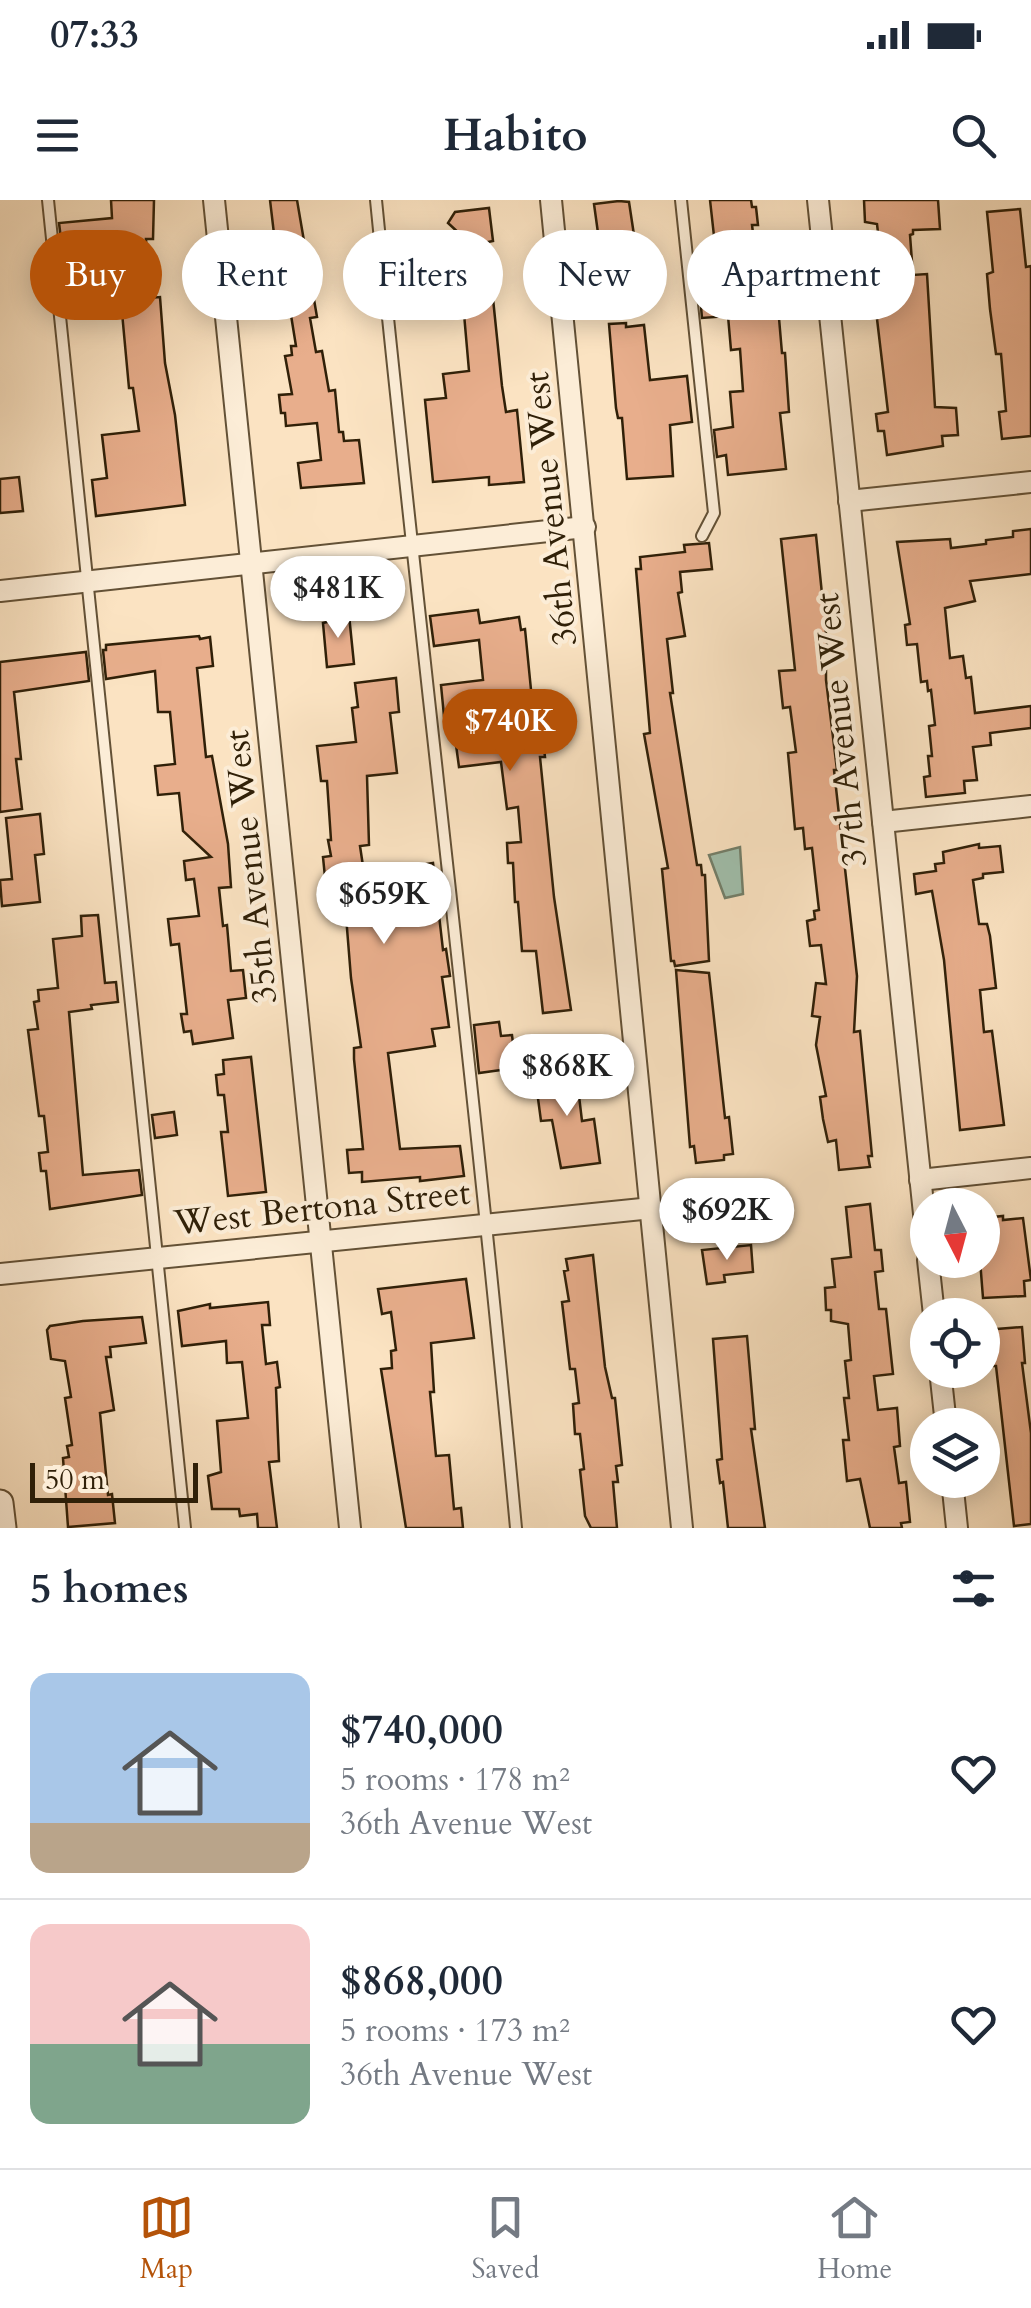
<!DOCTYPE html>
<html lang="en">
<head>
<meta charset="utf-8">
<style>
	body { margin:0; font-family:Cardo,serif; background:#f6f6f7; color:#1f2937; height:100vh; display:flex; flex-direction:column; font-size:38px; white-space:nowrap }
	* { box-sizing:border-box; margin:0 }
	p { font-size:32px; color:#747a83 }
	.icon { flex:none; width:55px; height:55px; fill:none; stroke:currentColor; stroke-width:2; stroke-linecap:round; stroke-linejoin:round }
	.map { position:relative; height:1328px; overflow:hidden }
	.details { display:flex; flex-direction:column; background:#fff; flex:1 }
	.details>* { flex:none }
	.hud { position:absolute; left:30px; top:30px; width:972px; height:90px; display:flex; gap:20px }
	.needle { width:65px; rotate:174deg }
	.buttons { position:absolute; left:910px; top:988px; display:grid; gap:20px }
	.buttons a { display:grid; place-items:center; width:90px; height:90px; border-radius:50%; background:#fff; box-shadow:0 5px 25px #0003; font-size:50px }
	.scale { position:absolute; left:30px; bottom:25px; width:168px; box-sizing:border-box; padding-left:10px; border:5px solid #302008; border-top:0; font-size:28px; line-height:35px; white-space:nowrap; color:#302008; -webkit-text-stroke:8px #fcedd7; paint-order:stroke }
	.price { position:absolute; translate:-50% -85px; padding:0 22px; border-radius:35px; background:#fff; color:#222; font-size:32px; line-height:65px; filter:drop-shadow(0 2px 5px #0008) }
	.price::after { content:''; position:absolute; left:50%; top:60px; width:30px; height:22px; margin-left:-15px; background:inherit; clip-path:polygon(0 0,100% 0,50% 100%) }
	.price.selected { background:#b45309; color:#fff }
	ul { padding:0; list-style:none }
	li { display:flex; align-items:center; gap:30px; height:250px; padding:0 30px }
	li+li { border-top:2px solid #e0e1e3 }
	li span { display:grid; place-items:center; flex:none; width:280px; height:200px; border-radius:20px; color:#555 }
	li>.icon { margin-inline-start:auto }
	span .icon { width:120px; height:120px; fill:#fffc; stroke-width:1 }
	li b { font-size:42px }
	h2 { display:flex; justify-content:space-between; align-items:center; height:120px; padding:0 30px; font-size:42px }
	.pill { padding:0 35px; border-radius:45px; background:#fff; box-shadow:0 5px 25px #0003; font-size:35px; line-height:90px }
	.pill.selected { background:#b45309; color:#fff }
	.status { display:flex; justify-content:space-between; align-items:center; height:70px; padding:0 50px; background:#fff; direction:ltr }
	.status svg { height:28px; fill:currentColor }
	header { display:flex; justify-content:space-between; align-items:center; height:130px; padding:0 30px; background:#fff; font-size:45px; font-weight:700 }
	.menu { display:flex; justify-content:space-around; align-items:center; height:140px; border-top:2px solid #e0e1e3; background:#fff; font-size:28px; color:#747a83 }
	.menu a { display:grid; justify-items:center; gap:5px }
	.menu .selected { color:#b45309 }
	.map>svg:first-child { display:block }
</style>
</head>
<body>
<div class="status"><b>07:33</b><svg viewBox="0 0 49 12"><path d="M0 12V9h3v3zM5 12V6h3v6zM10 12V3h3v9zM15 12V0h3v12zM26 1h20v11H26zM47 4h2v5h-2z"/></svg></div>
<header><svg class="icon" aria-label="menu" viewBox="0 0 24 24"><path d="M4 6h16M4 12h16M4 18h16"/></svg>Habito<svg class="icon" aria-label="search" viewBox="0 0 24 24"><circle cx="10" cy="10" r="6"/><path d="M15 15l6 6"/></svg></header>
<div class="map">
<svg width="1031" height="1328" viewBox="0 0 1031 1328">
	<rect width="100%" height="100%" fill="#fbe3c2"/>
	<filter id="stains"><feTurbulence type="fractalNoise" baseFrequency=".002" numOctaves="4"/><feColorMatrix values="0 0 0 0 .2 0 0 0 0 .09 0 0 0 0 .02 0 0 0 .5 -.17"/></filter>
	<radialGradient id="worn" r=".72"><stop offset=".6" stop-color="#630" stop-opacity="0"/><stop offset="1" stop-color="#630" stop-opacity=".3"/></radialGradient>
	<polygon fill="#a0bfac" stroke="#737f6a" stroke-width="2.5" points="740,647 743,694 725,698 709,655"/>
	<g fill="#e8ae8c" stroke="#302008" stroke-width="2.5">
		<polygon points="111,0 154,0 153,39 146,39 149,98 160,97 165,163 175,215 185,305 96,316 92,280 107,278 102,235 139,231 133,188 129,188 119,80 108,80 106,43 62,47 59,23 112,18"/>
		<polygon points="270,0 297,0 317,117 310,118 316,152 322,151 329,191 335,190 339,232 343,232 344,241 359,240 364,283 301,288 298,263 321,260 317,223 286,226 285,213 281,213 279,195 292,194 285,156 292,155 291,146 296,146 290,109 283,110"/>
		<polygon points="710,0 751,0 752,7 756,7 758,25 752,25 761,97 777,95 782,153 785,153 789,212 780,213 786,269 728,275 726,255 717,257 714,230 733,227 730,192 743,191 740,149 731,150 728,116 702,118 699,84 719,81"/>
		<polygon points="864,0 938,0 940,29 913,30 913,34 910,35 913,75 927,74 935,207 956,208 958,235 942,236 943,246 887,255 884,231 878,231 876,214 888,212 873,85 884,83 877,24 865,22"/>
		<polygon points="619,1 629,2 642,88 608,95 602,33 598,33 594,4"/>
		<polygon points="489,8 493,41 488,42 489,60 502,186 506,212 517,210 524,282 489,285 489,277 433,282 425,200 446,198 443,174 469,171 462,91 456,92 452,64 488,60 448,23 455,12"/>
		<polygon points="1020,9 1026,67 1031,66 1031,236 1002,239 999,212 1006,211 1001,154 996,154 990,109 987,74 993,72 987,12"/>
		<polygon points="626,123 626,127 644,125 650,180 687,176 692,222 670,225 673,276 627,279 622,218 618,218 616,208 609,124"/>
		<polygon points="19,277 23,311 0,313 0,279"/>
		<polygon points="1031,329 1031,374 970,381 975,401 945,408 950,458 963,456 966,478 971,477 975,513 1031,506 1031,528 990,533 991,545 973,547 977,580 964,581 965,593 926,597 924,577 930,576 928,556 932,556 929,526 935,525 931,490 928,491 927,481 921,482 917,444 907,445 905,425 910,424 897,342 950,339 951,348 986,344 986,340 1013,337 1013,331"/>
		<polygon points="816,335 829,463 826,464 826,480 837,570 834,570 857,776 854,832 860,831 872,956 868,956 870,967 839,970 836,940 828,942 823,919 820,897 826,896 816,845 820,817 812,816 816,783 826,784 821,745 810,746 807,721 815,719 814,711 819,710 812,648 805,649 803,628 795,629 788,553 796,552 790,507 783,508 779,471 795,470 781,339"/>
		<polygon points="709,343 712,369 680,372 682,392 678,393 685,436 667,439 673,493 670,493 697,665 701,665 702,675 705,675 709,761 675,766 674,761 671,761 662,669 668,668 644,534 650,533 636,369 641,369 640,357 685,352 684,345"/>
		<polygon points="478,410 480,423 519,417 521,430 525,429 534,520 538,533 542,532 545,557 540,557 554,697 571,810 543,813 536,751 522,751 518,702 515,702 513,663 508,663 507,643 521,642 518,607 507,609 501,562 459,567 452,515 444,516 441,485 483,480 479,440 434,446 430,416"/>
		<polygon points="349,415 354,464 327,467 323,423 327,422 327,417"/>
		<polygon points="199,436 200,439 210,437 213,466 197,468 206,557 212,556 228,644 231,687 219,688 223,726 227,725 231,771 243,770 246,798 228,800 233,838 193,844 191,831 184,832 181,814 187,814 179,744 171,745 168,719 199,716 194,679 186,680 184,661 211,657 183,631 179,593 158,595 155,566 175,564 170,512 158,512 155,471 106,479 103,450 106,450 106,445"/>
		<polygon points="86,452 89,481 14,492 21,559 16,559 22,609 0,612 0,462"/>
		<polygon points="396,478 399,512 390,513 397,573 367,576 369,645 360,646 366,686 382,684 383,694 416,689 414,666 433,663 443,750 446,749 450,776 442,777 449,827 432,829 435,846 388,853 400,949 460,946 464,976 420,981 420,977 362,982 362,972 349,973 347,950 363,949 354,859 354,848 361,847 351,778 346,716 338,675 325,677 323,657 331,656 328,640 331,640 327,581 321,581 317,546 356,542 352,508 358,507 355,483"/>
		<polygon points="40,614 44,654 35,655 40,702 2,706 0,680 12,679 6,618"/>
		<polygon points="979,644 979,648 1000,646 1003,672 983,674 983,678 973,680 979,724 987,724 990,736 996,788 980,790 984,832 992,831 1004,925 960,930 944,760 932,691 916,694 914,674 936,671 935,664 944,663 943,652"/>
		<polygon points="98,715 105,783 116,782 118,802 91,805 92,809 69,812 83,975 139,970 142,995 50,1009 46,971 41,971 39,953 48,952 44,916 39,916 28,830 38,829 34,802 39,801 38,790 58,788 53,739 82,736 81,716"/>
		<polygon points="676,770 709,773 725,918 729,917 733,954 724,955 724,960 696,963 694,946 690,947"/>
		<polygon points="499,822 501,836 512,835 516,868 479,873 474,825"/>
		<polygon points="251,857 266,992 228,996 221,932 228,932 224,895 218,895 216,875 224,874 223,860"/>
		<polygon points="576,871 582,921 594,919 600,963 561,968 552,920 541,921 535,876"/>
		<polygon points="174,912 177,935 155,938 152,915"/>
		<polygon points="870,1004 875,1050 881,1050 883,1071 875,1072 879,1109 886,1109 893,1174 874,1176 878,1210 897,1208 900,1246 894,1247 899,1283 906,1282 910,1322 901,1323 902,1328 870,1328 860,1279 847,1281 843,1240 849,1240 844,1198 849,1198 845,1161 851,1160 848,1124 831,1121 831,1110 826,1110 825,1088 835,1087 832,1059 851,1057 846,1007"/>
		<polygon points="1003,1016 1003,1020 1023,1018 1031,1080 1024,1081 1025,1096 983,1098 980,1060 984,1018"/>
		<polygon points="751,1045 753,1072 724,1075 725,1082 707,1084 702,1050"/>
		<polygon points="593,1055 605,1167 612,1198 615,1198 622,1265 616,1266 618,1282 613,1282 617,1328 591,1328 585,1316 580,1270 584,1269 580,1234 575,1234 573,1204 579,1203 575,1169 570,1169 562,1102 569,1101 564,1071 568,1070 566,1059"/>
		<polygon points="466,1079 474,1138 431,1143 434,1192 430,1192 436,1256 449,1255 454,1309 461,1308 463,1328 406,1328 381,1169 392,1168 391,1151 396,1150 391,1112 382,1114 378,1089"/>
		<polygon points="268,1102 270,1125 262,1125 266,1164 277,1162 280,1187 276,1188 279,1261 269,1262 277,1328 258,1328 257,1314 240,1316 239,1309 212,1309 208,1276 221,1272 217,1221 248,1218 242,1162 227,1163 226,1141 182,1146 178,1111 210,1104 210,1108"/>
		<polygon points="142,1117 146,1143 110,1147 111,1157 106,1157 114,1210 100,1213 108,1295 112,1294 115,1323 68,1327 63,1258 69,1257 67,1246 72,1245 65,1198 71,1197 65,1161 51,1159 47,1130 50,1126 83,1121"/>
		<polygon points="1022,1127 1025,1163 1022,1163 1031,1233 1031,1324 1014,1326 996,1166 985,1166 983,1143 987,1143 985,1130"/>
		<polygon points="747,1136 755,1229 751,1229 765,1328 728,1328 723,1282 720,1283 717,1260 722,1259 713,1139"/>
	</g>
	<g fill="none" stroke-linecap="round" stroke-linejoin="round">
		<defs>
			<g id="service">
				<polyline points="48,0 185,1328"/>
				<path d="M376 0C420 443 475 885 516 1328"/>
				<polyline points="681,0 714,313 702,336"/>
			</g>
			<g id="minor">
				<polyline points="214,0 350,1328"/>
				<polyline points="551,0 682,1328"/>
				<polyline points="818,0 928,1052"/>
				<polyline points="849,301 1031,282"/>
				<polyline points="0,391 585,327"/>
				<polyline points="883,622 1031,606"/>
				<polyline points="920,980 1031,968"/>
				<polyline points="928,1060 934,1115"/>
				<polyline points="0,1074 652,1008"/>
				<polyline points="940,1170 946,1225"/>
				<polyline points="952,1280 957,1328"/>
			</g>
			<polyline id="tertiary" points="0,1303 3,1328"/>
		</defs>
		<use href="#service" stroke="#635136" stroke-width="14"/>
		<use href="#minor" stroke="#635136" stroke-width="24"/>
		<use href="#tertiary" stroke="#635136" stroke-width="29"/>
		<use href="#service" stroke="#fcedd7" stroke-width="10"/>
		<use href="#minor" stroke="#fcedd7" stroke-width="20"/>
		<use href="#tertiary" stroke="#fcedd7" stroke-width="25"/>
	</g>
	<g text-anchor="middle" stroke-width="8" stroke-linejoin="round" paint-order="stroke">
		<g font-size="35" fill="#302008" stroke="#fcedd7">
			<text transform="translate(550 309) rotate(-96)" y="12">36th Avenue West</text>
			<text transform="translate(840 530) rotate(-96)" y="12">37th Avenue West</text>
			<text transform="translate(250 667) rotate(-96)" y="12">35th Avenue West</text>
			<text transform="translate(322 1007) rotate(-6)" y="12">West Bertona Street</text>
		</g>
	</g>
	<rect width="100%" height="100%" filter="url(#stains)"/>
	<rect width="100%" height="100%" fill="url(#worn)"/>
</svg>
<div class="buttons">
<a><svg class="needle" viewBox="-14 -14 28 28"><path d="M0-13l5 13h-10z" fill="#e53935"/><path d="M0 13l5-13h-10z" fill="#747a83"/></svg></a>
<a><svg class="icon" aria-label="locate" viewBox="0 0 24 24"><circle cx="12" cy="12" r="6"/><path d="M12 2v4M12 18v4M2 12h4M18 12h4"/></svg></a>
<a><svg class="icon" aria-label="layers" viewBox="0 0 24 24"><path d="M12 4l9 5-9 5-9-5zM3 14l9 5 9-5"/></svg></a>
</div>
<div class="scale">50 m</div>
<b class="price" style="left:338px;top:441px">$481K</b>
<b class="price selected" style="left:510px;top:574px">$740K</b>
<b class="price" style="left:384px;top:747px">$659K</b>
<b class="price" style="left:567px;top:919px">$868K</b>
<b class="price" style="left:727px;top:1063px">$692K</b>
<div class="hud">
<a class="pill selected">Buy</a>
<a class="pill">Rent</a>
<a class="pill">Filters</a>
<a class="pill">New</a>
<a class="pill">Apartment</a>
</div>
</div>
<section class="details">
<h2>5 homes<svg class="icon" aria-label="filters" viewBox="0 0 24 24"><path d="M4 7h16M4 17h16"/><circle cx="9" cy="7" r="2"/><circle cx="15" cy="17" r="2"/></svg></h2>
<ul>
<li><span style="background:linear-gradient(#a9c7e8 75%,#b9a48a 0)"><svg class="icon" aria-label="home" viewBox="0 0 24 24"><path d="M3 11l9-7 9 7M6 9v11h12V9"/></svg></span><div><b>$740,000</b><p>5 rooms · 178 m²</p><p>36th Avenue West</p></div><svg class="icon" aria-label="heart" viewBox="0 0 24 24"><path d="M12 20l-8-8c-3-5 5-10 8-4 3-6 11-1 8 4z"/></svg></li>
<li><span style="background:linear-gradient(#f6c9c9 60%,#7fa58c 0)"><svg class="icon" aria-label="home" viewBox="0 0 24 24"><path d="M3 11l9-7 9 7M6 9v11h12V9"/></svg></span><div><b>$868,000</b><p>5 rooms · 173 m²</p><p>36th Avenue West</p></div><svg class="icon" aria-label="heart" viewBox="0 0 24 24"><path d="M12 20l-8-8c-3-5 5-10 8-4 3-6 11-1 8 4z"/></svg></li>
</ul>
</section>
<nav class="menu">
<a class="selected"><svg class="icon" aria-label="map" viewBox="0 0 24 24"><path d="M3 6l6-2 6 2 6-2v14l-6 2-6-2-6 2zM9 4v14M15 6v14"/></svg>Map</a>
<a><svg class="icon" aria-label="saved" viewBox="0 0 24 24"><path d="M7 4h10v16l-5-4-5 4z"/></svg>Saved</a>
<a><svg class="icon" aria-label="home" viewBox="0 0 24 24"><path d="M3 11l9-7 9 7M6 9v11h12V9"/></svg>Home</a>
</nav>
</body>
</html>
